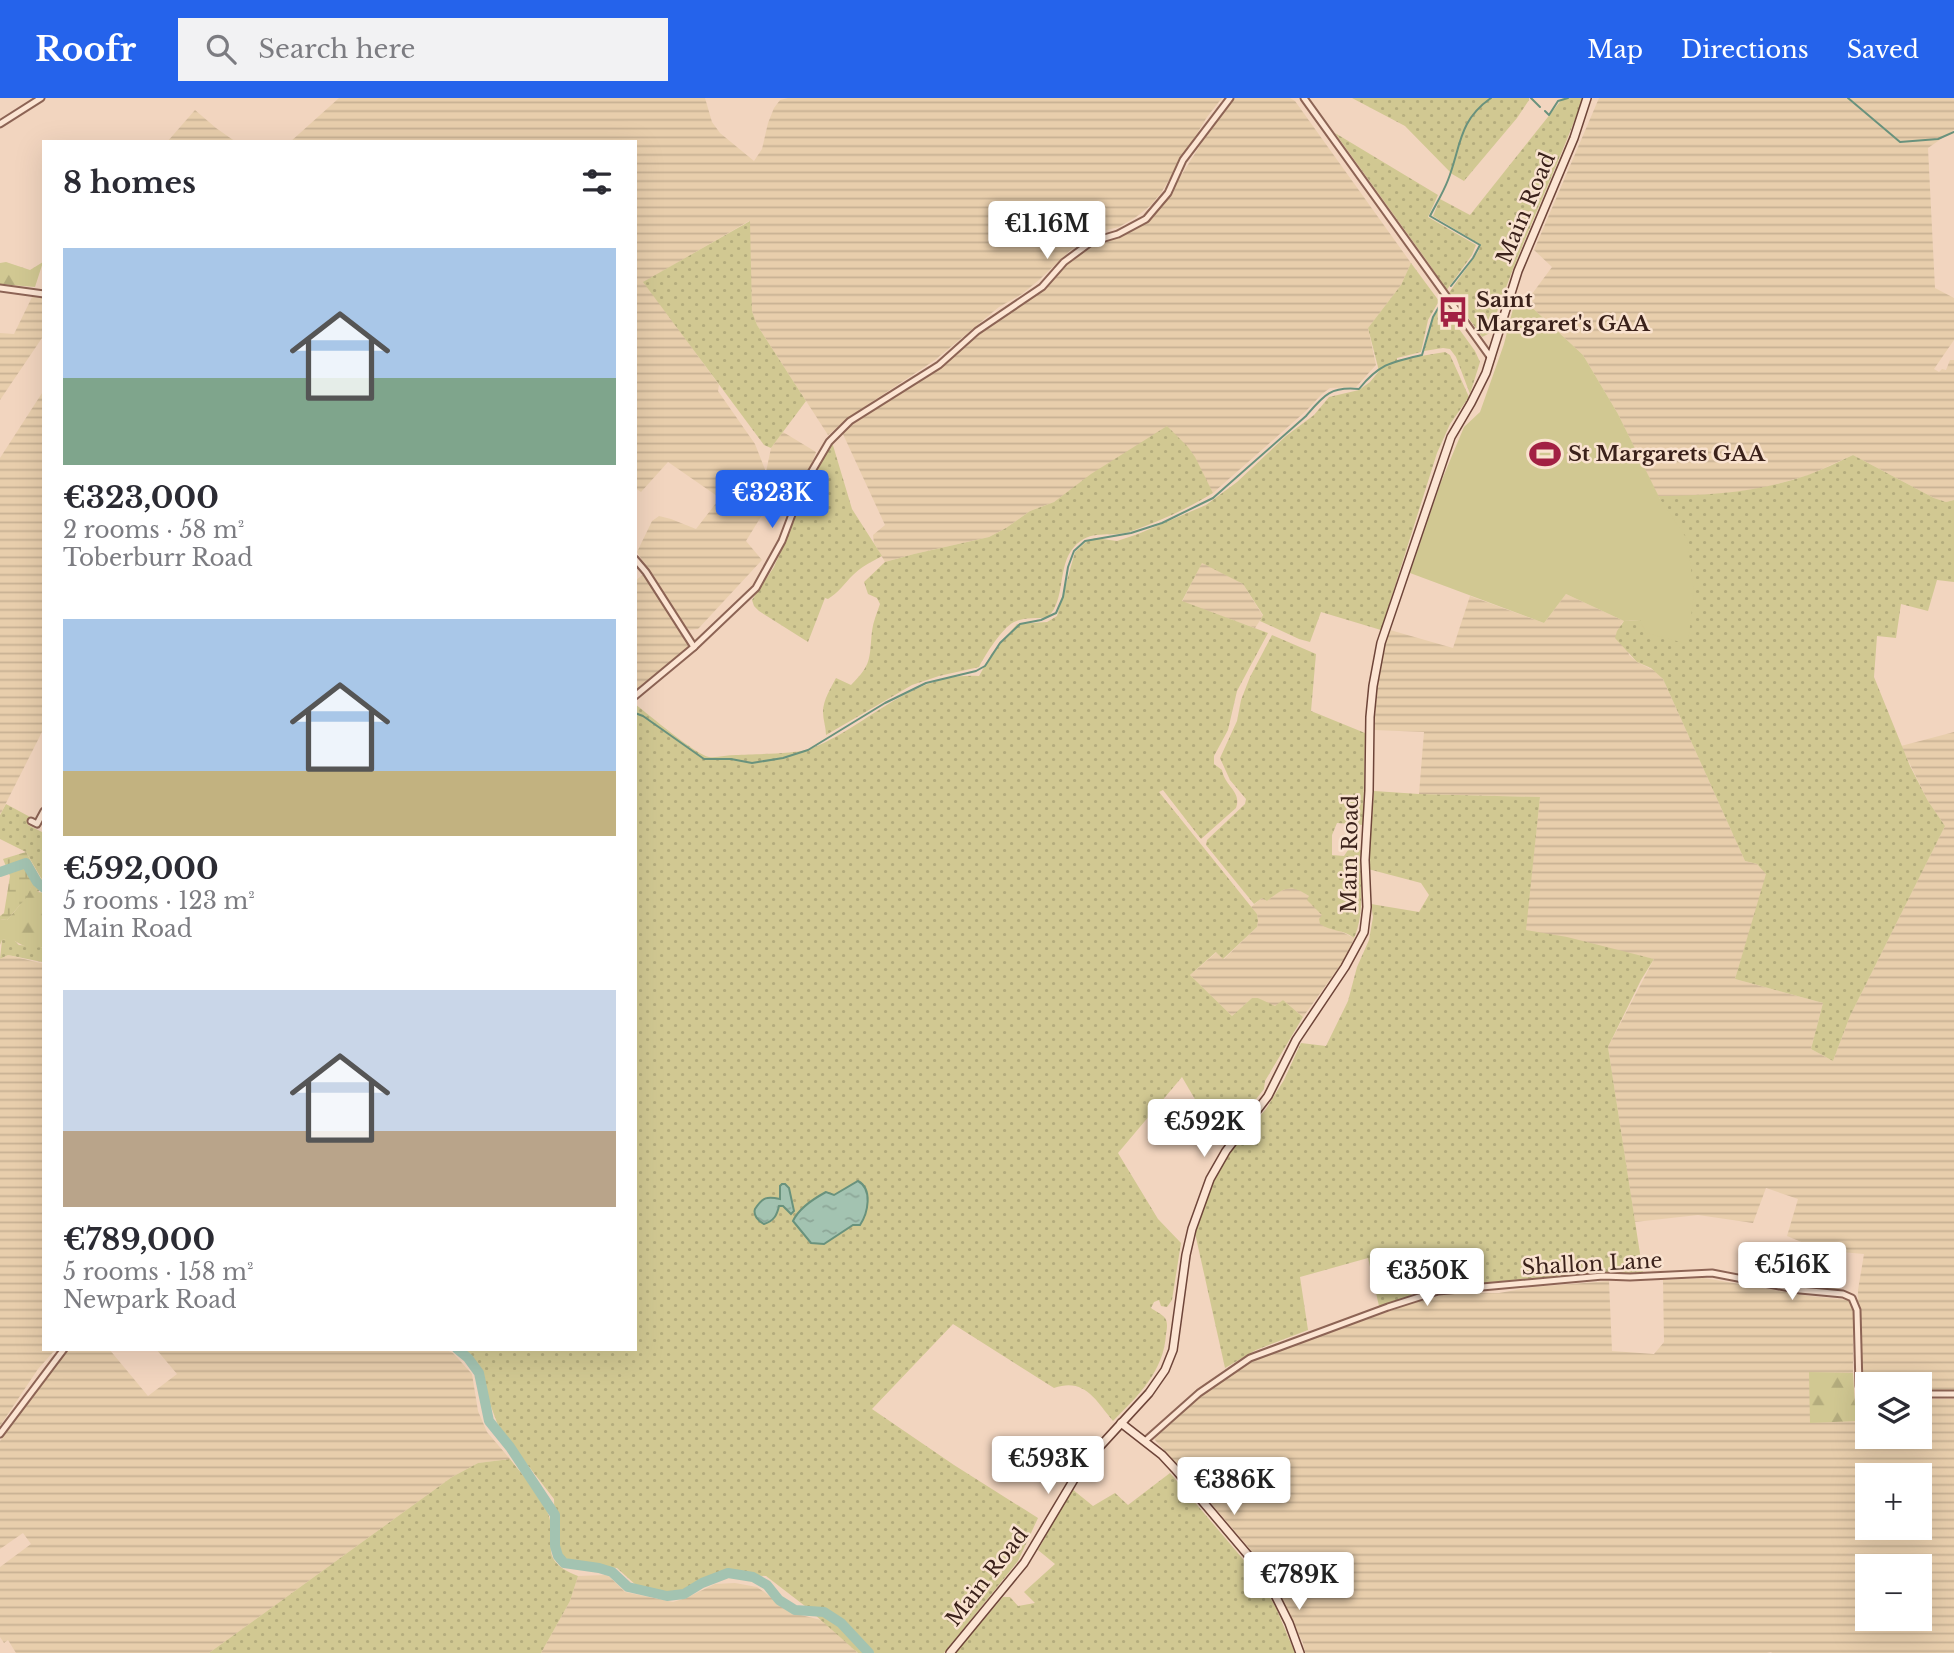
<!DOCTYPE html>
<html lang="en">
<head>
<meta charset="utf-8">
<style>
	body { margin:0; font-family:"Libre Baskerville",serif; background:#f2f2f3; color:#2b2b33; height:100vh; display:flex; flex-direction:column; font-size:26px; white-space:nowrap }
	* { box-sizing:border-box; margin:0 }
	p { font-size:23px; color:#7c7c81 }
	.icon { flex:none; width:38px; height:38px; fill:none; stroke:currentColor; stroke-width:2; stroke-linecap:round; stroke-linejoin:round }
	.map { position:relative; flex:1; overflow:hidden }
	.drawer { position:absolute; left:42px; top:42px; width:595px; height:1211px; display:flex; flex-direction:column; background:#fff; border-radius:0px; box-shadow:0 7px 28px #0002 }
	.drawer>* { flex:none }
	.buttons { position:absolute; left:1855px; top:1274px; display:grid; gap:14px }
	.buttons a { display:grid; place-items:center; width:77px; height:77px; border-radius:0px; background:#fff; box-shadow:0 7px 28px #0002; font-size:35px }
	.price { position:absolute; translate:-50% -60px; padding:0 16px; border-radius:7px; background:#fff; color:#222; font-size:23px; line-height:46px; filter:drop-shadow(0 2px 4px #0008) }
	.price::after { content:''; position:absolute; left:50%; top:42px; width:21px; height:16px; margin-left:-10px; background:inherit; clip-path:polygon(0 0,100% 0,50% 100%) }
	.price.active { background:#2563eb; color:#fff }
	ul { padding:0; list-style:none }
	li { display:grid; align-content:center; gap:14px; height:371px; padding:0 21px }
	li span { display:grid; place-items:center; height:217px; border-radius:0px; color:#555 }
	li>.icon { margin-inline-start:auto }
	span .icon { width:126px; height:126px; fill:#fffc; stroke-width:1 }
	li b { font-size:30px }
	h2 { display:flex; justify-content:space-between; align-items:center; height:84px; padding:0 21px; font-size:30px }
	header { display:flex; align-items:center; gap:42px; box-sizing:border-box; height:98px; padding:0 35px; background:#2563eb; color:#fff }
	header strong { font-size:33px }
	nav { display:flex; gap:38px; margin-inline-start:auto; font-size:24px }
	.search { width:490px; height:63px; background:#f2f2f3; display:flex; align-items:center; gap:18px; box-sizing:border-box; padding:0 24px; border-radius:0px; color:#7c7c81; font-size:26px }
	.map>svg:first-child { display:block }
</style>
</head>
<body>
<header>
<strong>Roofr</strong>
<div class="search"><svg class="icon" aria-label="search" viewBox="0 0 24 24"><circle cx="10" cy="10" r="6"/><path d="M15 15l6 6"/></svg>Search here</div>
<nav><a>Map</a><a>Directions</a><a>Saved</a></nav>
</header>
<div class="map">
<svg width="1954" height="1555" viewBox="0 0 1954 1555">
	<defs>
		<pattern id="farmland-rules" width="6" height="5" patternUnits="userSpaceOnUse" patternTransform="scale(1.75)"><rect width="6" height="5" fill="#e8ceac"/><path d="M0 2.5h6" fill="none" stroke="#c8b193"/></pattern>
		<pattern id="grass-dots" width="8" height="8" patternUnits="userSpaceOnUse" patternTransform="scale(1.75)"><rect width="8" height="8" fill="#d1c892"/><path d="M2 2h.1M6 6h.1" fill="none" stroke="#b4ac7d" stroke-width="1.8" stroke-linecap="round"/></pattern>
		<pattern id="forest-firs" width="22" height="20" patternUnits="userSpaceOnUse" patternTransform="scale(1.75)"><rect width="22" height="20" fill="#d1c892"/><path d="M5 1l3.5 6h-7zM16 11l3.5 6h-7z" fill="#b4ac7d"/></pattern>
		<pattern id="wetland-marsh" width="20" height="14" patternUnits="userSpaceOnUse" patternTransform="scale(1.75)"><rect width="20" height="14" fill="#d1c892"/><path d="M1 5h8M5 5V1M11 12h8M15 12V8" fill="none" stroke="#b4ac7d"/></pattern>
		<pattern id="water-ripples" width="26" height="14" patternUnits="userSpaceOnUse" patternTransform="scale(1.75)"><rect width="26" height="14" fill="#a3c3b1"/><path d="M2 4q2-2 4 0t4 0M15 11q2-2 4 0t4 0" fill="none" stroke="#8da798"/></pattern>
	</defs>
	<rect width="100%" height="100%" fill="#f2d5bf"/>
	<g fill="url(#farmland-rules)" fill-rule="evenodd">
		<polygon points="339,0 705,0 712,24 720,35 754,63 762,51 768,25 774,10 780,2 788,0 1222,0 1207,19 1161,95 1150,108 1136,119 1119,129 1094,135 1079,144 1039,182 1022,196 999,209 935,262 852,317 828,337 757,227 752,213 749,123 644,184 719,287 718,293 755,346 766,374 771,350 783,334 816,354 796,407 764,392 768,401 765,412 746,443 762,462 698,531 690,532 679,524 694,549 635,597 635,483 646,474 677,520 637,454 652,423 659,418 671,421 696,431 720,400 668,364 641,394 635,390 635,44 290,44"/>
		<polygon points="1235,0 1290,0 1295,3 1411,165 1401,187 1368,230 1376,267 1356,289 1330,290 1322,296 1306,313 1213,395 1188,349 1065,396 1054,404 1030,413 1006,430 989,439 914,456 885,464 874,445 873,437 885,427 842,334 900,294 1008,213 1042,192 1067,164 1083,152 1095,145 1121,138 1136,131 1148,122 1164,103 1177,84 1218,19"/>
		<polygon points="1599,0 1954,0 1954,32 1928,50 1935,190 1954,200 1954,242 1934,271 1939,274 1942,271 1946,272 1950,262 1954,262 1954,402 1946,404 1934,400 1853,357 1809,377 1759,391 1703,398 1658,398 1618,316 1583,257 1526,204 1552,169 1534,152"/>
		<polygon points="195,12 216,30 236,44 167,44"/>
		<polygon points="33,197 44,199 44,237 0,302 0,235 14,236"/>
		<polygon points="44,292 44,630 0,717 0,360"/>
		<polygon points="1202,464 1243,486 1263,518 1255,530 1182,504"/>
		<polygon points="1566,496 1624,523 1621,526 1629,557 1637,564 1657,574 1663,581 1745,763 1757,766 1767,776 1735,881 1823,905 1811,951 1833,963 1850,918 1945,728 1928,703 1901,648 1954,634 1954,1293 1920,1293 1920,1286 1867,1286 1867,1293 1860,1287 1858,1192 1864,1156 1841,1154 1835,1192 1797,1188 1811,1148 1787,1138 1798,1101 1766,1090 1753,1125 1698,1117 1635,1124 1608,949 1654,861 1525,833 1540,699 1419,696 1424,634 1374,632 1378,578 1384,550 1390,532 1453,550 1470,498 1544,525"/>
		<polygon points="1287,790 1299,791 1309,798 1323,817 1338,832 1354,840 1347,858 1303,919 1283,902 1275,909 1258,900 1252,900 1232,918 1190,877 1217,854 1224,861 1257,829 1258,823 1257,816 1251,809 1262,800 1267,803 1277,795"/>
		<polygon points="8,857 44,866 44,1251 56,1251 38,1271 0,1328 0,861"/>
		<path d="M1704 1180 1809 1198 1849 1202 1853 1208V1275H1810L1856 1323 1855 1297 1861 1300 1867 1302V1339H1920V1301H1954V1555H1772L1771 1554 1767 1555H1305L1303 1545 1267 1471 1210 1404 1155 1342V1340L1184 1311 1236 1271 1254 1262 1415 1204 1451 1195H1499L1534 1189 1609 1183 1612 1253 1654 1256 1664 1244 1663 1182ZM1867 1377H1920V1430H1867ZM1867 1468H1920V1521H1867Z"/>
		<polygon points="68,1251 109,1251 148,1298 177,1276 156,1251 415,1251 420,1253 445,1251 453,1255 472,1276 478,1313 487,1334 510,1361 478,1365 452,1379 209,1555 16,1555 8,1542 4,1545 0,1539 0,1469 31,1446 23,1435 0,1451 0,1343"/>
		<polygon points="605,1477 610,1479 625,1494 673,1504 686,1500 715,1486 735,1485 757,1489 793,1515 825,1523 851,1545 857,1555 541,1555 570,1503 578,1478"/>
	</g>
	<g fill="url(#grass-dots)">
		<polygon points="1352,0 1529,0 1529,2 1517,20 1464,83 1452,76 1405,28"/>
		<path d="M1563 0H1583C1554 79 1516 154 1490 235L1482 239 1458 205 1448 196 1478 154 1481 147 1433 118 1440 101 1470 117Z"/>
		<polygon points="1335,35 1438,97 1428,119 1476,147 1472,157 1446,193 1432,170"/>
		<polygon points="750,123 752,213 757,227 806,303 771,350 764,347 643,184"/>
		<path d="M1411 165 1439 203 1428 222 1421 254 1397 260V262L1445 254 1450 257 1469 299 1450 326 1437 355 1381 532 1321 514 1310 544 1299 541 1260 523 1263 517 1243 486 1202 465 1182 503 1268 535 1237 593 1228 632 1214 658V666L1222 672C1225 689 1242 693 1236 710L1201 741 1163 692 1159 694 1257 816 1258 823 1257 829 1223 861 1216 854 1190 877 1232 918 1252 900H1258L1275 908 1283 902 1303 919 1265 983 1264 991 1221 1046 1182 979 1118 1055 1158 1121 1181 1145 1172 1202 1167 1209 1161 1208 1159 1202 1154 1204 1151 1210C1155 1213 1162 1216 1165 1220 1168 1224 1167 1231 1166 1236 1164 1273 1138 1298 1113 1323 1096 1302 1084 1279 1054 1290L953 1226 872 1311 954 1367 1038 1420 1018 1463 944 1555H858L805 1508 766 1478 728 1476 674 1497 637 1488 617 1470 556 1464 554 1401 499 1330 476 1268 454 1251H635V606C648 616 696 657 709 659 717 660 727 657 736 657 753 656 796 656 810 651 867 629 913 573 979 578L992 555 1017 526 1047 524 1057 518 1075 454 1086 444 1095 440 1117 443 1138 436 1206 407 1237 384 1286 338 1314 317 1329 299 1359 292 1370 284 1379 273 1368 230 1401 187Z"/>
		<polygon points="1441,206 1475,253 1480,264 1470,296 1456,259 1450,251 1443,250 1424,253 1433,220"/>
		<path d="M1167 328 1188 349 1195 359 1213 395C1187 411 1158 424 1129 434 1108 440 1091 430 1074 449 1057 468 1066 502 1048 519 1038 521 1024 519 1014 524 1002 530 985 557 979 569L939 578 912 587 826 637C826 629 823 622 823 614 823 602 831 590 836 580L851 587C872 566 869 562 872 533 873 524 877 515 880 506L877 500 868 496 864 484 885 464 914 456 989 439 1006 430 1030 413 1054 404 1091 376Z"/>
		<path d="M832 344 852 411 882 458C871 464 861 469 853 477 844 486 838 495 828 501L825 500 808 544 759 513 754 508 752 502 774 469 807 393Z"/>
		<path d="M1853 357 1934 400 1946 404 1954 402V484L1937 482 1928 513 1901 506 1896 540 1877 538 1874 579 1910 668 1928 703 1945 728 1850 918 1833 963 1811 951 1823 905 1735 881 1766 776 1757 766 1745 763 1663 581 1651 570 1637 564 1615 540 1617 533 1624 523 1640 522 1660 401 1658 398C1710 398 1759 394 1808 377 1824 371 1838 364 1853 357Z"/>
		<path d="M1272 537 1316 556 1311 613 1365 635 1363 727 1337 725 1332 737V757L1344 758 1348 752H1361C1359 781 1366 813 1354 840 1344 831 1331 834 1320 826L1319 821 1322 817 1307 802 1309 798C1290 785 1283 790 1267 803L1262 800 1254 806 1206 747 1207 742 1245 706 1246 701 1230 682 1220 660 1237 623 1241 602 1250 579Z"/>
		<polygon points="1374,693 1419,696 1540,699 1526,832 1567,839 1654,861 1641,882 1608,949 1643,1175 1612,1175 1537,1181 1514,1185 1445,1186 1419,1192 1407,1199 1379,1208 1368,1160 1300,1179 1308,1232 1256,1252 1225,1270 1195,1135 1214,1079 1223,1062 1266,1011 1284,982 1301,945 1326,948 1348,903 1357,869 1369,842 1373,819 1371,806 1419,814 1429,797 1421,785 1368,771"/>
		<polygon points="6,706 32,720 28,727 44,735 44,785 26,754 0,741 0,717"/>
		<polygon points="6,841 13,841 19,847 41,849 44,851 44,861 42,864 8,857 0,861 2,842"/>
		<path d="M510 1361C522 1377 538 1393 546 1411 562 1443 532 1460 578 1478L570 1503 541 1555H209L452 1379 478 1365Z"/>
		<polygon points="1170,1375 1259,1480 1276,1510 1295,1555 955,1555 1003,1499 1010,1499 1018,1508 1035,1505 1024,1494 1055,1466 1038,1452 1072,1391 1093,1408 1115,1395 1128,1407"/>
	</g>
	<g fill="url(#forest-firs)">
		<polygon points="6,164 30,172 43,164 35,189 0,186 0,165"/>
		<path d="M33 785 38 794 44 795V851L41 849C19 853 18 838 2 842L0 847V821L7 822C18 810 26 800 33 785Z"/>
		<polygon points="1809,1274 1853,1275 1856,1323 1810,1325"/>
	</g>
	<polygon fill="url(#wetland-marsh)" points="26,754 44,787 38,794 33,786 26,800 7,822 0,821 0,818 4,815 10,778 3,761"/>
	<polygon fill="#d1c892" points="1516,199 1526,204 1583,257 1618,316 1660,401 1687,441 1694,493 1688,546 1646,535 1640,522 1624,523 1566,496 1544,525 1410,475 1441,384 1464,329 1480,314 1504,246"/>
	<g fill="url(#water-ripples)" stroke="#69927d" stroke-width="2">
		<path d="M858 1083C873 1091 868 1115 860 1127H853L824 1146 811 1145 793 1123C799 1110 813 1101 826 1094L834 1097Z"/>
		<path d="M782 1086H785L789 1090 794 1113 791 1116 783 1108H779C777 1117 774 1123 764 1126 758 1123 753 1117 755 1111 763 1099 767 1098 780 1101V1088Z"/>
	</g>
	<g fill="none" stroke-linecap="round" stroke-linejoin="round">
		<g stroke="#69927d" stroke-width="2">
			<polyline points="1531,0 1540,9"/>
			<polyline points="1848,0 1900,44 1938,41 1954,34"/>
			<polyline points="1545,13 1549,17 1558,3 1568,0"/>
			<path d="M1451 188 1473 160 1480 147 1430 118C1436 106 1443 95 1448 82 1461 49 1458 23 1491 0"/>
			<path d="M635 615 643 618 704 661H731L752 665 783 660 808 652 885 605 926 585 976 573 985 568 1000 545 1020 526 1041 522 1056 515 1063 499 1068 469 1074 453 1085 443 1131 435 1162 425 1213 400 1306 318C1323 298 1330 288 1359 291 1379 266 1391 264 1422 257L1433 219 1440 207"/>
		</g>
		<g stroke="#a3c3b1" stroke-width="10">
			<polyline points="0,774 26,765 37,784 44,790"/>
			<polyline points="457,1251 468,1260 479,1275 489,1323 510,1349 555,1417 555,1448 558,1458 564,1465 599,1470 612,1474 628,1489 667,1498 684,1496 702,1485 728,1475 753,1479 767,1487 779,1502 795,1512 824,1514 841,1525 869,1555"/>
		</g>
		<defs>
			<g id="minor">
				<polyline points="1304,0 1491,260"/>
				<polyline points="0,26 41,0"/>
				<polyline points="0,190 44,196"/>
				<polyline points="635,461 646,474 694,549"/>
				<polyline points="635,598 694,549 756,490 782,443 802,390 829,344 850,323 939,267 977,233 1042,189 1064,164 1091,144 1118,136 1146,121 1168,95 1183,62 1230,0"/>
				<polyline points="31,723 37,726 44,713"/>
				<polyline points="1920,1296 1954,1296"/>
				<polyline points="0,1336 64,1251"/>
				<polyline points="1145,1343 1199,1295 1250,1260 1388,1209 1438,1193 1603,1178 1630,1179 1712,1175 1800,1192 1843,1196 1852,1200 1857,1212 1859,1288 1867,1296"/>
			</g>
			<g id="secondary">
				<polyline points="1121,1325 1162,1357 1175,1371 1259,1470 1269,1485 1289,1525 1300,1555"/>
				<polyline points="950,1555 1024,1465 1082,1368 1149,1295 1165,1272 1173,1252 1186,1157 1192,1131 1210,1081 1226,1053 1268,998 1296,942 1345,869 1364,834 1367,809 1365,762 1369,693 1370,619 1373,588 1381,545 1451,339 1471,305 1486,275 1518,173 1574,40 1587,0"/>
			</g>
		</defs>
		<use href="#minor" stroke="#8d6455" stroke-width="9"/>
		<use href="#secondary" stroke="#6e4539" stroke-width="10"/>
		<use href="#minor" stroke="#fce5d3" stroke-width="5"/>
		<use href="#secondary" stroke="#fce5d3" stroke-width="7"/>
	</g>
	<defs>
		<symbol id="bus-bare" viewBox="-9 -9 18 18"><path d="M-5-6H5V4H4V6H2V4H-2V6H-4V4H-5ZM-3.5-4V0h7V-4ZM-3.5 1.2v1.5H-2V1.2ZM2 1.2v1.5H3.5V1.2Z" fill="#a22043" stroke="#f9e2cf" stroke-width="2.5" paint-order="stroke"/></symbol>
		<symbol id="stadium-bare" viewBox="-9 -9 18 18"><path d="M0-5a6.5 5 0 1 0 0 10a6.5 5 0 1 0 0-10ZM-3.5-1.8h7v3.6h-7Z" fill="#a22043" stroke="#f9e2cf" stroke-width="2.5" paint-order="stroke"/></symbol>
	</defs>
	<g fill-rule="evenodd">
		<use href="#bus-bare" x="1431" y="192" width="44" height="44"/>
		<use href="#stadium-bare" x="1523" y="334" width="44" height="44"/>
	</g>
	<g text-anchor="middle" stroke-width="5" stroke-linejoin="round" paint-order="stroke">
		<g font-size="21" fill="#3b221b" stroke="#f9e2cf">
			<text transform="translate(1526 110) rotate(-67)" y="7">Main Road</text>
			<text transform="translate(1350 756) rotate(-89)" y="7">Main Road</text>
			<text transform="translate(1592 1166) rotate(-3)" y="7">Shallon Lane</text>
			<text transform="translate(987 1479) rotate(-52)" y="7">Main Road</text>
		</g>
		<g font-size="21" font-weight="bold" fill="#3b221b" stroke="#f9e2cf" text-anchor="start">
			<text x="1476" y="209">Saint<tspan x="1476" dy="24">Margaret's GAA</tspan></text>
			<text x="1568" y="363">St Margarets GAA</text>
		</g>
	</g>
</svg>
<div class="buttons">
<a><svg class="icon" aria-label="layers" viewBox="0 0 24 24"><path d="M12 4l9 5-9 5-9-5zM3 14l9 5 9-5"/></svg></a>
<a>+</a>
<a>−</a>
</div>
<b class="price" style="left:1047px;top:163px">€1.16M</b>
<b class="price active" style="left:772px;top:432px">€323K</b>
<b class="price" style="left:1204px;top:1061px">€592K</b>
<b class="price" style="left:1792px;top:1204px">€516K</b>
<b class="price" style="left:1427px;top:1210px">€350K</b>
<b class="price" style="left:1048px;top:1398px">€593K</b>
<b class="price" style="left:1234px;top:1419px">€386K</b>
<b class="price" style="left:1299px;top:1514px">€789K</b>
<section class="drawer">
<h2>8 homes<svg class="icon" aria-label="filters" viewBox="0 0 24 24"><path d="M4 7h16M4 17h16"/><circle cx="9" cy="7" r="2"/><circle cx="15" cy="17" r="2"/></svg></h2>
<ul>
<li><span style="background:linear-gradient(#a9c7e8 60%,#7fa58c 0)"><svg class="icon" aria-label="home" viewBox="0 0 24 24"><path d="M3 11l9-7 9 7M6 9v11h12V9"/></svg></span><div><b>€323,000</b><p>2 rooms · 58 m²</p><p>Toberburr Road</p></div></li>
<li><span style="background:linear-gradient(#a9c7e8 70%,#c2b280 0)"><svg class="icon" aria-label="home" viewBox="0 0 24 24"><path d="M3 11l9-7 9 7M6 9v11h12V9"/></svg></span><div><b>€592,000</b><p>5 rooms · 123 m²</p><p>Main Road</p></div></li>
<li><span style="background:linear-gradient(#c9d6e8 65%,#b9a48a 0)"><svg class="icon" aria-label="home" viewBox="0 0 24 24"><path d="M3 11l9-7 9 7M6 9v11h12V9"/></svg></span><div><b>€789,000</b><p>5 rooms · 158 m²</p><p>Newpark Road</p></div></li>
</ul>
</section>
</div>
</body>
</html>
